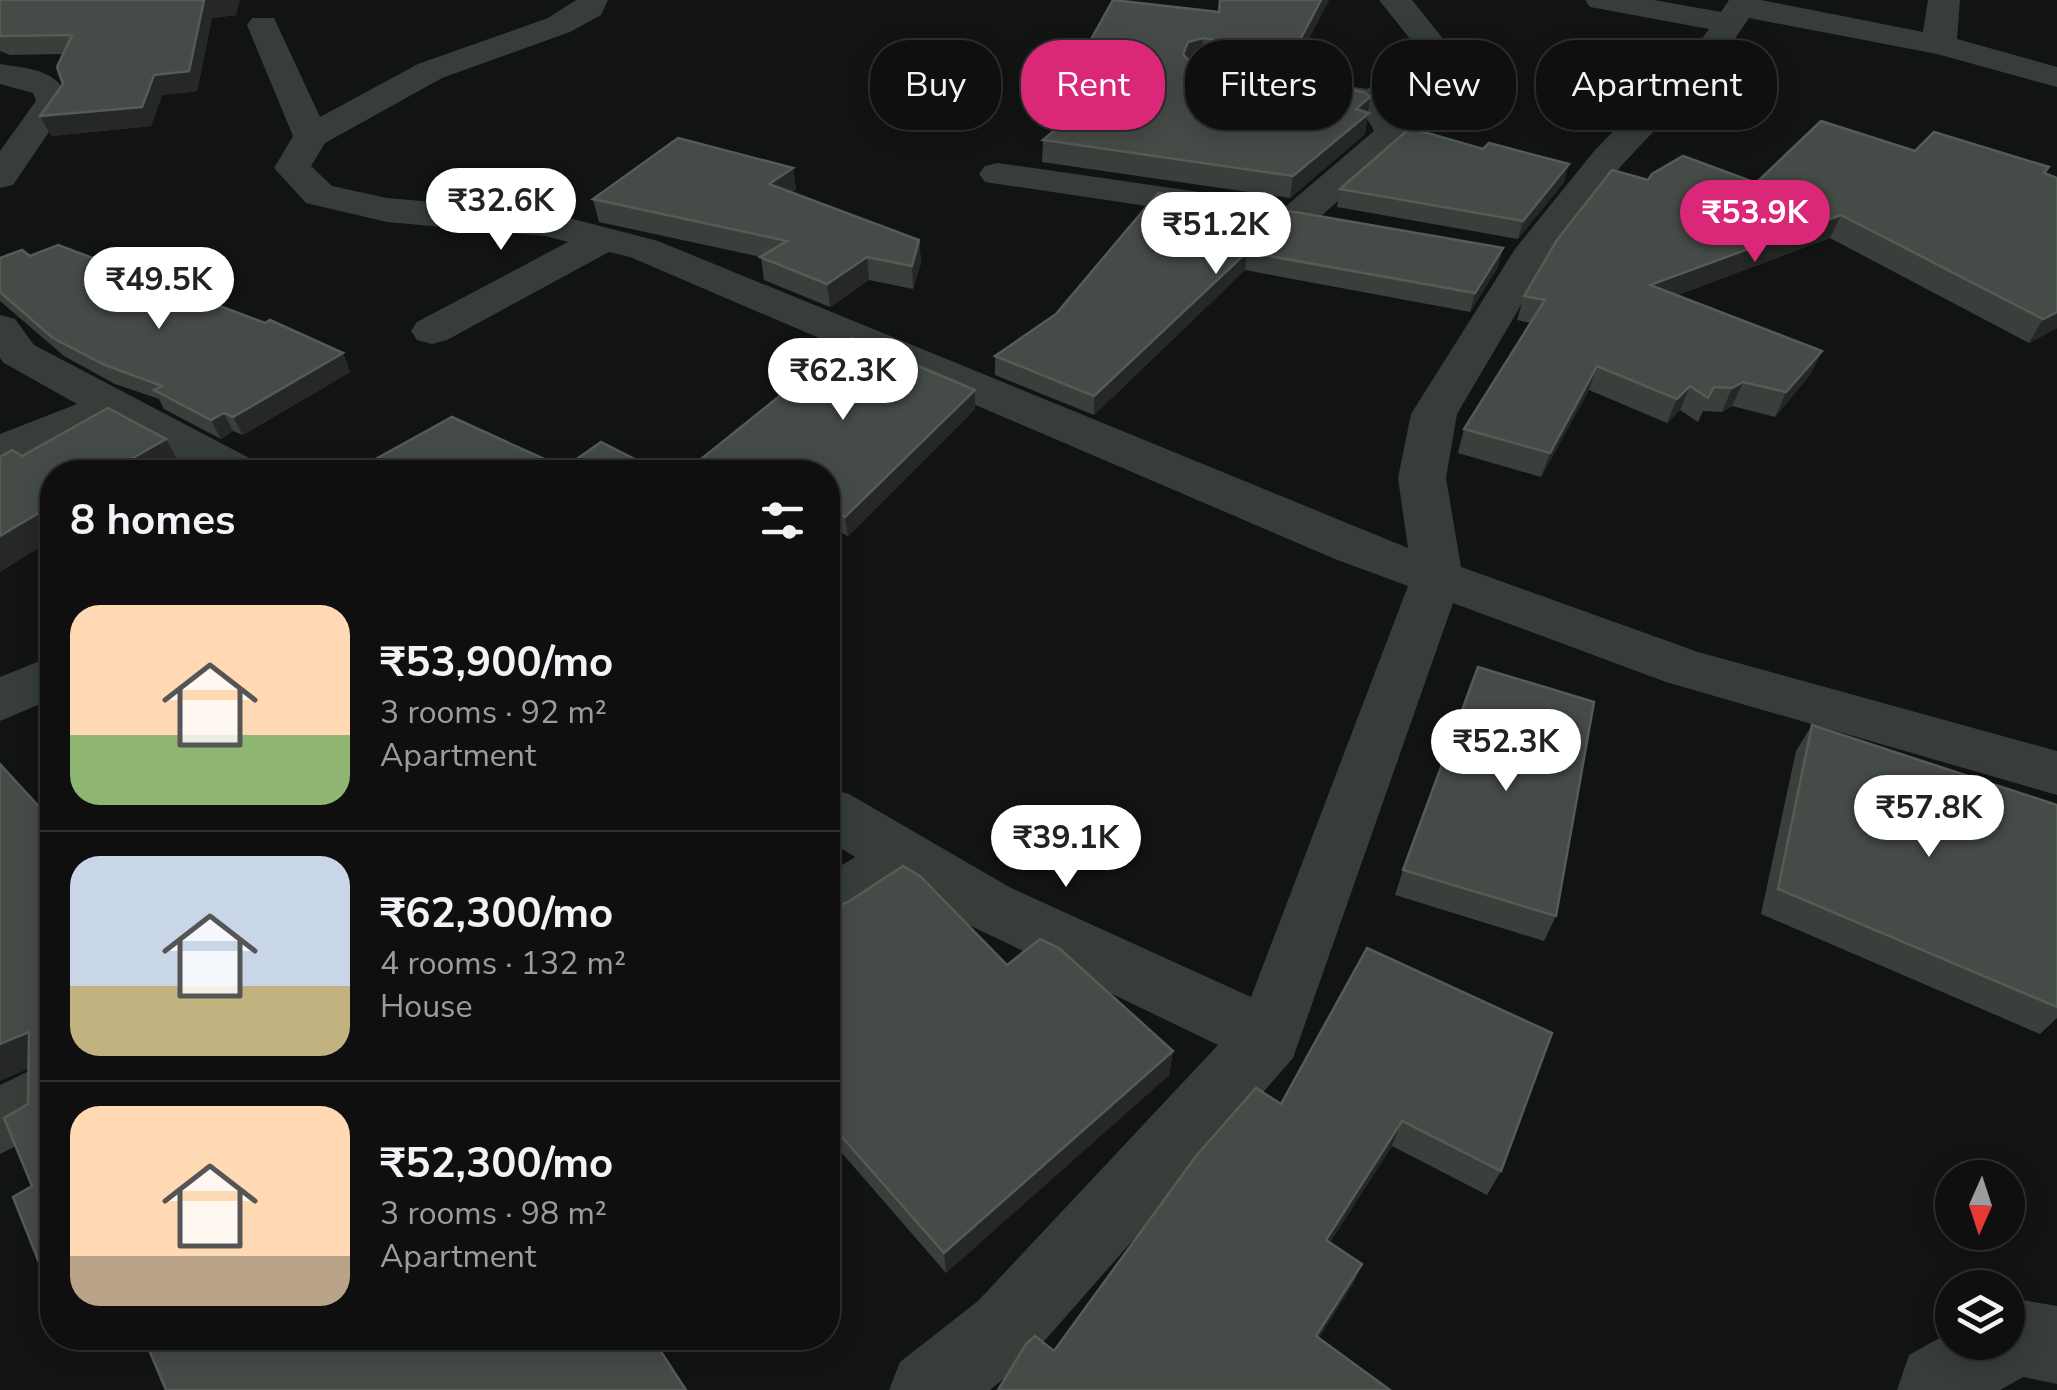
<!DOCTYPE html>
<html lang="en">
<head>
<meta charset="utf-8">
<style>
	body { margin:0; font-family:"Nunito Sans",sans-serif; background:#171817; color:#f1f3f6; height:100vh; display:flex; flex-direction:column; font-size:38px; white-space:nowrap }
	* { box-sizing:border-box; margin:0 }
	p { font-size:32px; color:#9b9c9e }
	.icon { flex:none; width:55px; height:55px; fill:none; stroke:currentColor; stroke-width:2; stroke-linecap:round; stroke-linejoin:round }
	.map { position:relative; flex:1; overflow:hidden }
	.sheet { position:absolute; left:40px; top:460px; width:800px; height:890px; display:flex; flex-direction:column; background:#0e0f0e; border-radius:40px; box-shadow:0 5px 25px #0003,0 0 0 2px #2e2f2e }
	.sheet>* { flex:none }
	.banner { position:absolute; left:870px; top:40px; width:950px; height:90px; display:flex; gap:20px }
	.needle { width:65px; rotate:183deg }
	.buttons { position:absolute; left:1935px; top:1160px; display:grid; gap:20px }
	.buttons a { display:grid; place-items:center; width:90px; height:90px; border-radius:50%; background:#0e0f0e; box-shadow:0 5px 25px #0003,0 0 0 2px #2e2f2e; font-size:50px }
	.price { position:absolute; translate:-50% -85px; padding:0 22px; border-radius:35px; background:#fff; color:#222; font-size:32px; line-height:65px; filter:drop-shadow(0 2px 5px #0008) }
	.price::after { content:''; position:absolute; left:50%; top:60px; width:30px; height:22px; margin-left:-15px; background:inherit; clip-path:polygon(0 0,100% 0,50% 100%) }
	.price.on { background:#db2777; color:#fff }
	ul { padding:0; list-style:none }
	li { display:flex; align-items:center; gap:30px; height:250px; padding:0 30px }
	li+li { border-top:2px solid #2e2f2e }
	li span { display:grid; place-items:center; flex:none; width:280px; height:200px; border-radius:30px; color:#555 }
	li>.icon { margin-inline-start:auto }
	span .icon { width:120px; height:120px; fill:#fffc; stroke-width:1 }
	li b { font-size:42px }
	h2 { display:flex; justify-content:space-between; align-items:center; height:120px; padding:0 30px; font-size:42px }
	.chip { padding:0 35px; border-radius:40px; background:#0e0f0e; box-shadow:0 5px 25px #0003,0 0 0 2px #2e2f2e; font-size:35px; line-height:90px }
	.chip.on { background:#db2777; color:#fff }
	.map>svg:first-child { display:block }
</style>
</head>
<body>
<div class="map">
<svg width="2057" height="1390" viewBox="0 0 2057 1390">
	<rect width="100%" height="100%" fill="#121413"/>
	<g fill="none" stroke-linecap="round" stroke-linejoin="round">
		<g fill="#373e3a" fill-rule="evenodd">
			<polygon points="576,0 608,0 601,15 570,32 442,78 325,143 311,166 332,186 387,198 546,212 658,241 1408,548 1398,478 1411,414 1515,249 1595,150 1696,47 1709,29 1601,9 1590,7 1585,0 1654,0 1721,12 1729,0 1761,0 1923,32 1928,0 1960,0 1957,39 2057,67 2057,87 1937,54 1749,18 1720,61 1621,166 1547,261 1457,414 1446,478 1461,567 1698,652 2057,751 2057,795 1666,682 1453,603 1293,1058 1032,1355 990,1390 889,1390 900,1362 978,1301 1218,1045 967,924 906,887 850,924 828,932 828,874 855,857 828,840 828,788 849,794 1011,888 1251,997 1408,586 1335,559 630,257 609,252 447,340 432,344 417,340 411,331 417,322 568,242 545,236 387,222 306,203 274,168 293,136 247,25 252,18 274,18 320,117 418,64 548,18"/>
			<path d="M1379 0H1412L1452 50 1439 69 1393 103 1411 133 1406 141 1313 223 1299 227 1285 223 1280 215 1285 207 1374 131C1361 96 1314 103 1284 95L1279 88 1284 81 1296 78 1367 89 1415 55 1419 50Z"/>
			<path d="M0 64C31 69 58 69 70 101L13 185 0 188V151L36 101 33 93 0 84Z"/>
			<polygon points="998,163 1227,196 1241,199 1246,207 1241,215 1227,218 985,182 979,174 985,166"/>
			<polygon points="0,315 15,319 34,345 255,461 262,472 203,472 111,422 0,466 0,434 77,404 4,363 0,358"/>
			<polygon points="52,656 52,699 0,721 0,677"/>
			<polygon points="52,1060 52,1128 0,1154 0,1085"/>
			<polygon points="2017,1299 2057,1306 2057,1384 2023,1377 2000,1390 1897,1390 1909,1355 1952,1331 1952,1342 2008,1342 2008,1302"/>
		</g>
	</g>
	<g fill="#3a3f3b">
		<polygon points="0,0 236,15 212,18 197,91 162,95 151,126 51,136 63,84 63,54 10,55 0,51"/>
		<polygon points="1273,0 1329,0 1291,73 1202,58 1190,62 1370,97 1365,134 1290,198 1042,162 1043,140 1101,92 1074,88 1075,68 1219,12"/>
		<polygon points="1915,151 2045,174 2057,178 2057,328 2029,343 1830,238 1677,295 1822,351 1810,375 1775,417 1732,406 1722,412 1703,411 1698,422 1680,410 1667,423 1589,390 1541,477 1458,453 1464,429 1531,323 1517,320 1524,296 1648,180 1756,183"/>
		<polygon points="793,168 796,190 792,192 919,240 921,263 913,289 869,280 830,307 764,280 761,257 599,222 593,199"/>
		<polygon points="1564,182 1518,239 1337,207 1340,189"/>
		<polygon points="1158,193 1498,267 1470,312 1245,270 1094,415 995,375 995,356 1056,314"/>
		<polygon points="0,258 343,353 350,372 243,435 233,431 221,439 164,409 159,399 115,384 64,356 0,301"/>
		<polygon points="975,390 975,409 848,536 828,527 828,472 685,472"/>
		<polygon points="1812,725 2057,805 2057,1018 2040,1034 1761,914 1796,751"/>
		<polygon points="1403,870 1556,916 1544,941 1395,895"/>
		<polygon points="828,910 1007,965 1173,1051 1169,1075 946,1273 828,1137"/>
		<polygon points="1367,948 1501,1171 1487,1195 1392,1146 1330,1242 1362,1264 1352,1286 1054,1351 1281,1104"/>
	</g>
	<g fill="#252826">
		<polygon points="204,0 240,0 236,15 212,18 197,91 162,95 151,126 51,136 40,116 154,75"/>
		<polygon points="1321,0 1329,0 1291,73 1293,53"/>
		<polygon points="1203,38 1202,58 1186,63 1183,54 1188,42"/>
		<polygon points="1370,97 1365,134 1290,198 1293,176 1356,109"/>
		<polygon points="1569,164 1564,182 1518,239 1523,221"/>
		<polygon points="793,168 796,190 772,206 769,184"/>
		<polygon points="1841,215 1830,238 1641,309 1650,285"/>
		<polygon points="919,240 921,263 913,289 912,266"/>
		<polygon points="1503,248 1498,267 1470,312 1475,293"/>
		<polygon points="1247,252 1245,270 1094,415 1094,396"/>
		<polygon points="867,257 869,280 830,307 827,284"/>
		<polygon points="2057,312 2057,328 2029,343 2043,319"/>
		<polygon points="1822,351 1810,375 1775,417 1786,392"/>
		<polygon points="343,353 350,372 243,435 233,417"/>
		<polygon points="1597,366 1589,390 1541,477 1550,453"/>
		<polygon points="1743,382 1732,406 1722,412 1732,388"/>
		<polygon points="1690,386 1680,410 1667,423 1677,399"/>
		<polygon points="975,390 975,409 848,536 845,517"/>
		<polygon points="224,413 233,431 221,439 211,420"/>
		<polygon points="166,439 180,464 165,472 108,472"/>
		<polygon points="52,505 52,540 0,572 0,536"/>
		<polygon points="29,1032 52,1059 0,1081 0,1044"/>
		<polygon points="1173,1051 1169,1075 946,1273 944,1253"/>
		<polygon points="1402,1121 1392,1146 1317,1263 1326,1240"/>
		<polygon points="1362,1264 1352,1286 1307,1357 1316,1336"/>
	</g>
	<g fill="#454b47" stroke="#545c56" stroke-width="2.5">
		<polygon points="0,0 204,0 189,71 154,75 142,107 40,116 63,84 57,67 72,35 0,36"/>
		<polygon points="1113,0 1219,12 1220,0 1321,0 1293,53 1203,38 1188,42 1183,54 1190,62 1202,65 1364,92 1370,97 1356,109 1369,113 1293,176 1043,140 1122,74 1075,68"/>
		<polygon points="1821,121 1915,151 1934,132 2049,167 2044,173 2057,178 2057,312 2043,319 1841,215 1650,285 1822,351 1786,392 1743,382 1732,388 1714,387 1708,398 1690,386 1677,399 1597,366 1550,453 1464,429 1545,300 1524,296 1557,240 1612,170 1648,180 1652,174 1683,156 1756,183"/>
		<polygon points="1410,128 1483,149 1489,143 1569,164 1523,221 1340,189"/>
		<polygon points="678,138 793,168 769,184 919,240 912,266 867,257 827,284 760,257 787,241 593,199"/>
		<polygon points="1158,193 1301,213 1503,248 1475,293 1247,252 1094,396 995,356 1056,314"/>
		<polygon points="58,245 265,323 270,320 343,353 233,417 224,413 211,420 154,390 162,386 105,365 53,338 0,292 0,258 22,250 30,256"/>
		<polygon points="852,338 975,390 845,517 828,509 828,472 672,472 677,468 685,472"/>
		<polygon points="108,408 166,439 108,472 52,472 52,505 0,536 0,457 12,450 22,456"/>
		<polygon points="452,417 564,468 601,442 660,472 379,472 365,465"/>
		<polygon points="1478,667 1594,702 1556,916 1403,870"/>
		<polygon points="1812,725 2057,805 2057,1007 1778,889"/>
		<polygon points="0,764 52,821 52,1295 13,1197 32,1186 4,1118 28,1104 29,1032 0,1044"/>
		<polygon points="903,866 920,876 1007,965 1040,939 1059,948 1173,1051 944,1253 828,1121 828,910 848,902"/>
		<polygon points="1367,948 1552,1033 1501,1171 1402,1121 1326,1240 1362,1264 1316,1336 1390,1390 998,1390 1026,1344 1035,1336 1054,1351 1196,1156 1256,1088 1281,1104"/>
		<polygon points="144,1338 652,1338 686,1390 166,1390"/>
	</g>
</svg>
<div class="buttons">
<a><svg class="needle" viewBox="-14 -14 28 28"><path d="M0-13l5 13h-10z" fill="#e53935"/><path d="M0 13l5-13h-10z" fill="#9b9c9e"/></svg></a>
<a><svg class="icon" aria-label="layers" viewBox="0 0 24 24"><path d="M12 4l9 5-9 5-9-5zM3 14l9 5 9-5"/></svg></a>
</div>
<b class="price" style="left:501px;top:253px">₹32.6K</b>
<b class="price on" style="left:1755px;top:265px">₹53.9K</b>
<b class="price" style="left:1216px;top:277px">₹51.2K</b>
<b class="price" style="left:159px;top:332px">₹49.5K</b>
<b class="price" style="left:843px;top:423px">₹62.3K</b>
<b class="price" style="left:1506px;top:794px">₹52.3K</b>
<b class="price" style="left:1929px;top:860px">₹57.8K</b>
<b class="price" style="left:1066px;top:890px">₹39.1K</b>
<div class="banner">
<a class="chip">Buy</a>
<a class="chip on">Rent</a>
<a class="chip">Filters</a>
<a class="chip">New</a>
<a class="chip">Apartment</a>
</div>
<section class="sheet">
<h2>8 homes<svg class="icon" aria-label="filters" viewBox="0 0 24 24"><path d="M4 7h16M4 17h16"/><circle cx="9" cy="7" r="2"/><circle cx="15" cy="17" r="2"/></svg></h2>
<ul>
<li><span style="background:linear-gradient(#ffd9b3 65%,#8fb573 0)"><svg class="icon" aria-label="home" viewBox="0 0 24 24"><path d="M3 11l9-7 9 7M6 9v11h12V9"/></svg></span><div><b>₹53,900/mo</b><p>3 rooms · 92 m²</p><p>Apartment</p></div></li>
<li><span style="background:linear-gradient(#c9d6e8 65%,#c2b280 0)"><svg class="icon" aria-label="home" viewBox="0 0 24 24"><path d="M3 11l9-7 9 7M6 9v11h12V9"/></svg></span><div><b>₹62,300/mo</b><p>4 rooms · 132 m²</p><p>House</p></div></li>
<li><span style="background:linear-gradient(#ffd9b3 75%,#b9a48a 0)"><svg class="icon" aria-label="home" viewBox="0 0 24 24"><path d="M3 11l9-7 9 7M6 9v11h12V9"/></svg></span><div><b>₹52,300/mo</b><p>3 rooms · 98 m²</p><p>Apartment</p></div></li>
</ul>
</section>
</div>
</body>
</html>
